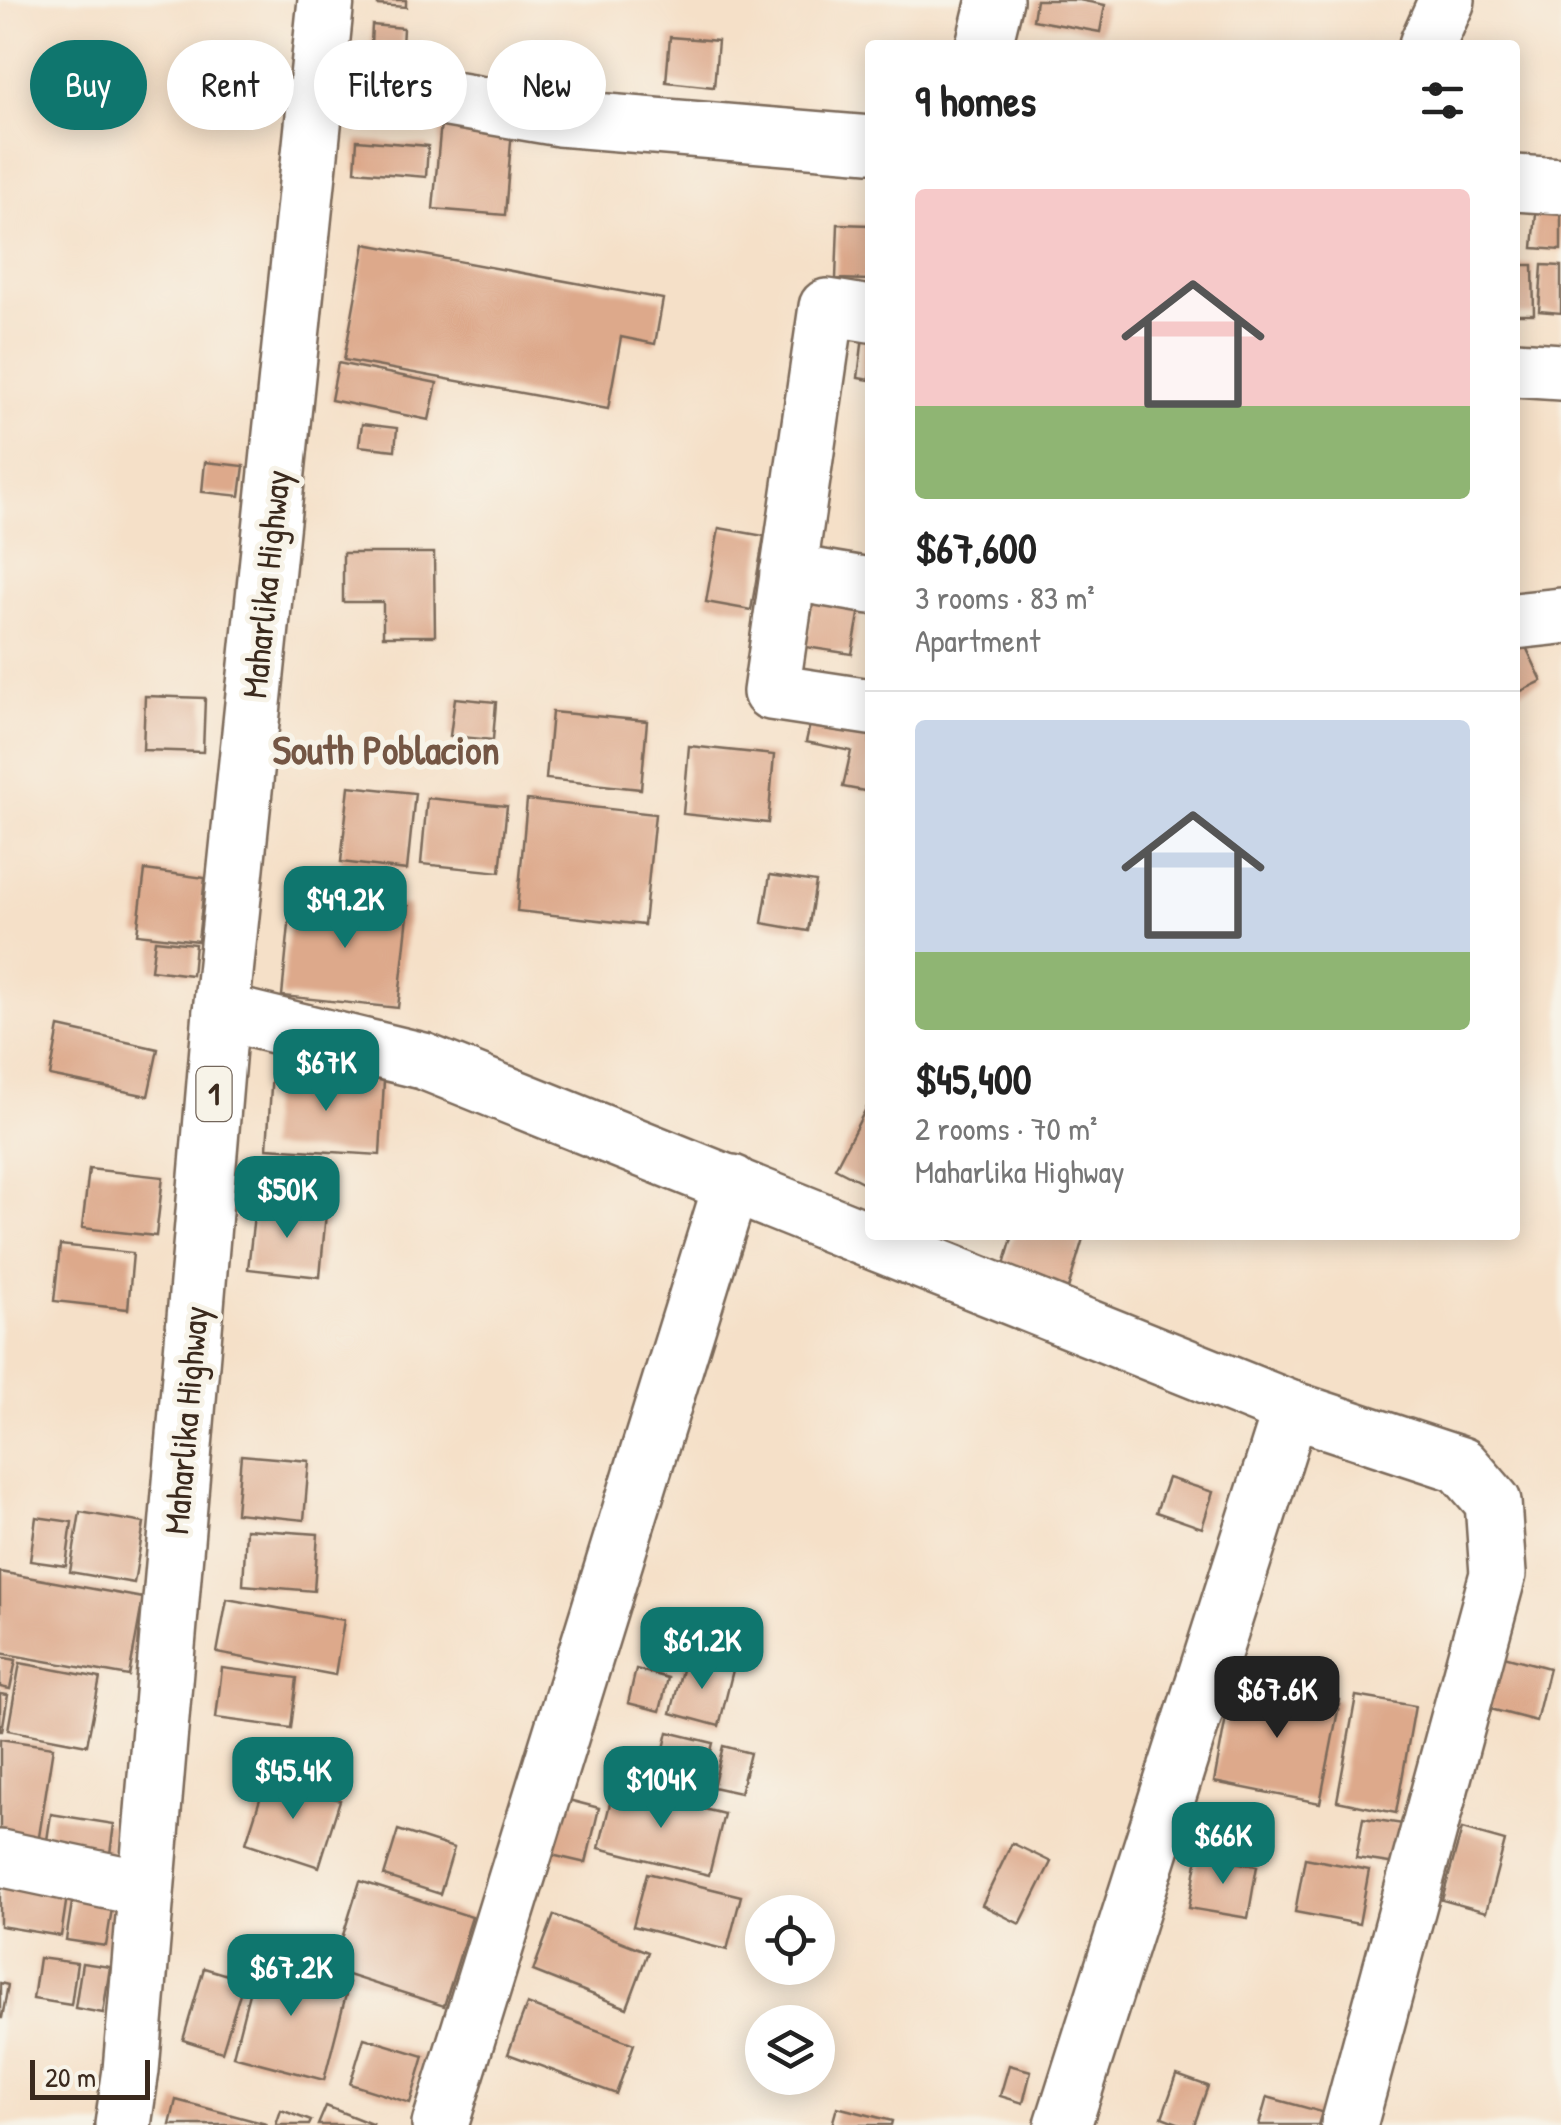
<!DOCTYPE html>
<html lang="en">
<head>
<meta charset="utf-8">
<style>
	body { margin:0; font-family:"Patrick Hand",sans-serif; background:#f2f2f2; color:#222; height:100vh; display:flex; flex-direction:column; font-size:38px; white-space:nowrap }
	* { box-sizing:border-box; margin:0 }
	p { font-size:32px; color:#767676 }
	.icon { flex:none; width:55px; height:55px; fill:none; stroke:currentColor; stroke-width:2; stroke-linecap:round; stroke-linejoin:round }
	.map { position:relative; flex:1; overflow:hidden }
	.drawer { position:absolute; left:865px; top:40px; width:655px; height:1200px; display:flex; flex-direction:column; background:#fff; border-radius:10px; box-shadow:0 5px 25px #0003 }
	.drawer>* { flex:none }
	.hud { position:absolute; left:30px; top:40px; width:685px; height:90px; display:flex; gap:20px }
	.controls { position:absolute; left:745px; top:1895px; display:grid; gap:20px }
	.controls a { display:grid; place-items:center; width:90px; height:90px; border-radius:50%; background:#fff; box-shadow:0 5px 25px #0003; font-size:50px }
	.scale { position:absolute; left:30px; bottom:25px; width:120px; box-sizing:border-box; padding-left:10px; border:5px solid #3b2a1e; border-top:0; font-size:28px; line-height:35px; white-space:nowrap; color:#3b2a1e; -webkit-text-stroke:8px #f7f3e8; paint-order:stroke }
	.price { position:absolute; translate:-50% -85px; padding:0 22px; border-radius:20px; background:#0f766e; color:#fff; font-size:32px; line-height:65px; filter:drop-shadow(0 2px 5px #0008) }
	.price::after { content:''; position:absolute; left:50%; top:60px; width:30px; height:22px; margin-left:-15px; background:inherit; clip-path:polygon(0 0,100% 0,50% 100%) }
	.price.on { background:#222; color:#fff }
	ul { padding:0; list-style:none }
	li { display:grid; align-content:center; gap:20px; height:530px; padding:0 50px }
	li+li { border-top:2px solid #e0e0e0 }
	li span { display:grid; place-items:center; height:310px; border-radius:10px; color:#555 }
	li>.icon { margin-inline-start:auto }
	span .icon { width:180px; height:180px; fill:#fffc; stroke-width:1 }
	li b { font-size:42px }
	h2 { display:flex; justify-content:space-between; align-items:center; height:120px; padding:0 50px; font-size:42px }
	.pill { padding:0 35px; border-radius:45px; background:#fff; box-shadow:0 5px 25px #0003; font-size:35px; line-height:90px }
	.pill.on { background:#0f766e; color:#fff }
	.map>svg:first-child { display:block }
</style>
</head>
<body>
<div class="map">
<svg width="1561" height="2125" viewBox="0 0 1561 2125">
	<rect width="100%" height="100%" fill="#f7f3e8"/>
	<filter id="ink" filterUnits="userSpaceOnUse"><feTurbulence type="fractalNoise" baseFrequency=".01" numOctaves="2"/><feDisplacementMap in="SourceGraphic" scale="20" xChannelSelector="R" yChannelSelector="G"/><feConvolveMatrix kernelMatrix="1 2 1 2 8 2 1 2 1" color-interpolation-filters="sRGB"/></filter>
	<filter id="wash" filterUnits="userSpaceOnUse"><feTurbulence type="fractalNoise" baseFrequency=".0048" numOctaves="4" result="noise"/><feDisplacementMap in="SourceGraphic" scale="40" xChannelSelector="R" yChannelSelector="G"/><feGaussianBlur stdDeviation="2.25" result="paint"/><feColorMatrix in="noise" values="0 0 0 0 0 0 0 0 0 0 0 0 0 0 0 0 0 1.4 0 .05"/><feComposite in="paint" operator="in"/></filter>
	<g filter="url(#wash)">
		<rect width="100%" height="100%" fill="#f5e0c8"/>
		<g id="blocks">
			<g fill="#dda98b">
				<polygon points="379,0 406,0 406,7 378,5"/>
				<polygon points="1036,0 1079,0 1105,5 1100,32 1033,20"/>
				<polygon points="372,25 403,28 402,47 371,44"/>
				<polygon points="670,37 718,41 714,87 666,82"/>
				<polygon points="356,109 374,110 373,118 355,117"/>
				<polygon points="442,111 513,117 505,215 433,209"/>
				<polygon points="357,140 428,146 426,177 355,171"/>
				<polygon points="1537,201 1561,203 1561,250 1533,248"/>
				<polygon points="838,224 870,225 870,280 836,279"/>
				<polygon points="365,244 663,299 655,344 621,337 608,409 344,360"/>
				<polygon points="1515,265 1533,265 1534,314 1515,314"/>
				<polygon points="1542,265 1561,266 1561,313 1539,311"/>
				<polygon points="864,328 870,329 870,380 858,378"/>
				<polygon points="338,363 437,383 429,420 331,400"/>
				<polygon points="362,424 397,428 395,450 359,446"/>
				<polygon points="205,462 244,466 240,496 202,492"/>
				<polygon points="719,528 764,536 751,610 706,602"/>
				<polygon points="343,553 434,553 435,636 383,636 383,602 343,602"/>
				<polygon points="795,587 862,598 852,654 806,647 812,610 792,607"/>
				<polygon points="1518,630 1542,681 1515,694 1515,631"/>
				<polygon points="145,696 205,698 203,752 143,750"/>
				<polygon points="455,698 496,702 493,740 450,736"/>
				<polygon points="813,711 870,723 870,792 843,787 851,751 806,742"/>
				<polygon points="552,712 647,721 641,789 546,779"/>
				<polygon points="689,746 774,755 768,823 683,814"/>
				<polygon points="349,786 415,793 407,870 341,862"/>
				<polygon points="427,798 507,806 500,872 421,864"/>
				<polygon points="527,800 655,814 644,925 517,911"/>
				<polygon points="145,870 205,878 198,941 137,934"/>
				<polygon points="770,875 816,882 808,931 762,923"/>
				<polygon points="292,894 409,906 398,1008 282,996"/>
				<polygon points="155,940 195,944 192,975 151,970"/>
				<polygon points="59,1027 158,1049 148,1096 50,1076"/>
				<polygon points="272,1072 384,1080 380,1155 267,1148"/>
				<polygon points="870,1101 870,1186 835,1168"/>
				<polygon points="89,1169 163,1177 156,1236 82,1228"/>
				<polygon points="255,1206 326,1213 320,1277 248,1269"/>
				<polygon points="1013,1235 1084,1235 1064,1302 999,1282"/>
				<polygon points="60,1245 133,1253 128,1309 54,1301"/>
				<polygon points="241,1455 309,1461 304,1520 236,1513"/>
				<polygon points="1168,1478 1213,1492 1202,1528 1156,1512"/>
				<polygon points="80,1512 144,1523 134,1583 70,1572"/>
				<polygon points="36,1517 72,1522 66,1566 30,1561"/>
				<polygon points="246,1529 318,1534 314,1591 243,1585"/>
				<polygon points="0,1572 143,1598 129,1676 0,1653"/>
				<polygon points="227,1599 344,1620 335,1675 217,1653"/>
				<polygon points="716,1619 745,1627 736,1664 707,1656"/>
				<polygon points="1500,1655 1549,1668 1536,1721 1487,1708"/>
				<polygon points="0,1657 16,1660 10,1689 0,1687"/>
				<polygon points="685,1658 733,1670 719,1726 671,1713"/>
				<polygon points="20,1663 100,1678 87,1745 8,1730"/>
				<polygon points="222,1668 297,1678 291,1728 216,1718"/>
				<polygon points="636,1669 668,1678 660,1711 628,1703"/>
				<polygon points="1233,1679 1340,1700 1320,1803 1214,1782"/>
				<polygon points="0,1694 8,1695 2,1731 0,1731"/>
				<polygon points="1356,1696 1415,1706 1396,1813 1337,1801"/>
				<polygon points="668,1732 713,1743 701,1793 656,1782"/>
				<polygon points="0,1739 53,1747 36,1856 0,1850"/>
				<polygon points="723,1746 750,1753 740,1793 713,1787"/>
				<polygon points="267,1777 340,1800 319,1867 246,1843"/>
				<polygon points="614,1787 724,1814 709,1875 599,1848"/>
				<polygon points="557,1797 599,1808 586,1863 543,1853"/>
				<polygon points="51,1814 114,1824 107,1876 43,1866"/>
				<polygon points="1363,1818 1403,1824 1396,1864 1356,1858"/>
				<polygon points="1462,1829 1505,1841 1486,1912 1442,1900"/>
				<polygon points="398,1830 454,1848 440,1894 384,1876"/>
				<polygon points="1012,1843 1051,1862 1020,1924 982,1905"/>
				<polygon points="1198,1856 1257,1866 1248,1918 1189,1908"/>
				<polygon points="1305,1858 1369,1870 1359,1924 1295,1912"/>
				<polygon points="0,1872 69,1883 61,1936 0,1926"/>
				<polygon points="647,1873 741,1896 727,1950 633,1926"/>
				<polygon points="360,1881 472,1917 444,2006 332,1970"/>
				<polygon points="74,1890 114,1896 106,1946 66,1940"/>
				<polygon points="554,1915 648,1952 627,2008 533,1971"/>
				<polygon points="39,1958 77,1963 71,2005 33,1999"/>
				<polygon points="258,1958 349,1983 324,2080 233,2056"/>
				<polygon points="82,1963 110,1967 103,2013 75,2008"/>
				<polygon points="204,1968 244,1980 222,2052 183,2040"/>
				<polygon points="0,1983 8,1985 2,2018 0,2018"/>
				<polygon points="527,2004 634,2044 616,2094 508,2054"/>
				<polygon points="364,2038 424,2056 410,2103 350,2084"/>
				<polygon points="1009,2065 1031,2071 1023,2103 1000,2096"/>
				<polygon points="1177,2075 1208,2086 1194,2125 1183,2125 1162,2117"/>
				<polygon points="1267,2097 1322,2112 1318,2125 1259,2125"/>
				<polygon points="176,2100 266,2124 265,2125 170,2125"/>
				<polygon points="326,2106 374,2125 318,2125"/>
				<polygon points="837,2107 892,2121 891,2125 832,2125"/>
				<polygon points="281,2110 311,2121 309,2125 276,2125"/>
			</g>
		</g>
	</g>
	<g filter="url(#ink)">
		<use href="#blocks" fill-opacity="0" stroke="#7c6a5a" stroke-width="2.5"/>
		<g fill="none" stroke-linecap="round" stroke-linejoin="round">
			<defs>
				<g id="minor">
					<polyline points="984,45 995,0"/>
					<polyline points="1427,45 1447,0"/>
					<polyline points="320,65 395,90 559,118 870,144"/>
					<polyline points="1515,183 1561,186"/>
					<polyline points="870,314 827,307 771,692 870,707"/>
					<polyline points="1515,369 1561,372"/>
					<polyline points="788,572 870,586"/>
					<polyline points="1515,621 1561,616"/>
					<polyline points="221,1012 423,1061 1291,1409 1461,1465 1493,1502 1498,1574 1349,2125"/>
					<polyline points="0,1858 146,1889"/>
					<polyline points="440,2125 732,1183"/>
					<polyline points="1063,2125 1291,1409"/>
				</g>
				<polyline id="highway" points="123,2125 131,2070 221,1012 326,0"/>
			</defs>
			<use href="#minor" stroke="#7c6a5a" stroke-width="60"/>
			<use href="#highway" stroke="#7c6a5a" stroke-width="60"/>
			<use href="#minor" stroke="#fff" stroke-width="55"/>
			<use href="#highway" stroke="#fff" stroke-width="55"/>
		</g>
	</g>
	<g text-anchor="middle" stroke-width="10" stroke-linejoin="round" paint-order="stroke">
		<rect fill="#f7f3e8" stroke="#73665b" stroke-width="2.5" x="196.5" y="1067" width="35" height="54" rx="8"/>
		<g font-size="32" font-weight="bold" fill="#3b2a1e">
			<text x="214" y="1105">1</text>
		</g>
		<g font-size="35" fill="#3b2a1e" stroke="#f7f3e8">
			<text transform="translate(266 584) rotate(-84)" y="12">Maharlika Highway</text>
			<text transform="translate(186 1420) rotate(-85)" y="12">Maharlika Highway</text>
		</g>
		<g font-size="40" font-weight="bold" fill="#745644" stroke="#f7f3e8">
			<text x="386" y="764">South Poblacion</text>
		</g>
	</g>
</svg>
<div class="controls">
<a><svg class="icon" aria-label="locate" viewBox="0 0 24 24"><circle cx="12" cy="12" r="6"/><path d="M12 2v4M12 18v4M2 12h4M18 12h4"/></svg></a>
<a><svg class="icon" aria-label="layers" viewBox="0 0 24 24"><path d="M12 4l9 5-9 5-9-5zM3 14l9 5 9-5"/></svg></a>
</div>
<div class="scale">20 m</div>
<b class="price" style="left:345px;top:951px">$49.2K</b>
<b class="price" style="left:326px;top:1114px">$67K</b>
<b class="price" style="left:287px;top:1241px">$50K</b>
<b class="price" style="left:702px;top:1692px">$61.2K</b>
<b class="price on" style="left:1277px;top:1741px">$67.6K</b>
<b class="price" style="left:293px;top:1822px">$45.4K</b>
<b class="price" style="left:661px;top:1831px">$104K</b>
<b class="price" style="left:1223px;top:1887px">$66K</b>
<b class="price" style="left:291px;top:2019px">$67.2K</b>
<div class="hud">
<a class="pill on">Buy</a>
<a class="pill">Rent</a>
<a class="pill">Filters</a>
<a class="pill">New</a>
</div>
<section class="drawer">
<h2>9 homes<svg class="icon" aria-label="filters" viewBox="0 0 24 24"><path d="M4 7h16M4 17h16"/><circle cx="9" cy="7" r="2"/><circle cx="15" cy="17" r="2"/></svg></h2>
<ul>
<li><span style="background:linear-gradient(#f6c9c9 70%,#8fb573 0)"><svg class="icon" aria-label="home" viewBox="0 0 24 24"><path d="M3 11l9-7 9 7M6 9v11h12V9"/></svg></span><div><b>$67,600</b><p>3 rooms · 83 m²</p><p>Apartment</p></div></li>
<li><span style="background:linear-gradient(#c9d6e8 75%,#8fb573 0)"><svg class="icon" aria-label="home" viewBox="0 0 24 24"><path d="M3 11l9-7 9 7M6 9v11h12V9"/></svg></span><div><b>$45,400</b><p>2 rooms · 70 m²</p><p>Maharlika Highway</p></div></li>
</ul>
</section>
</div>
</body>
</html>
